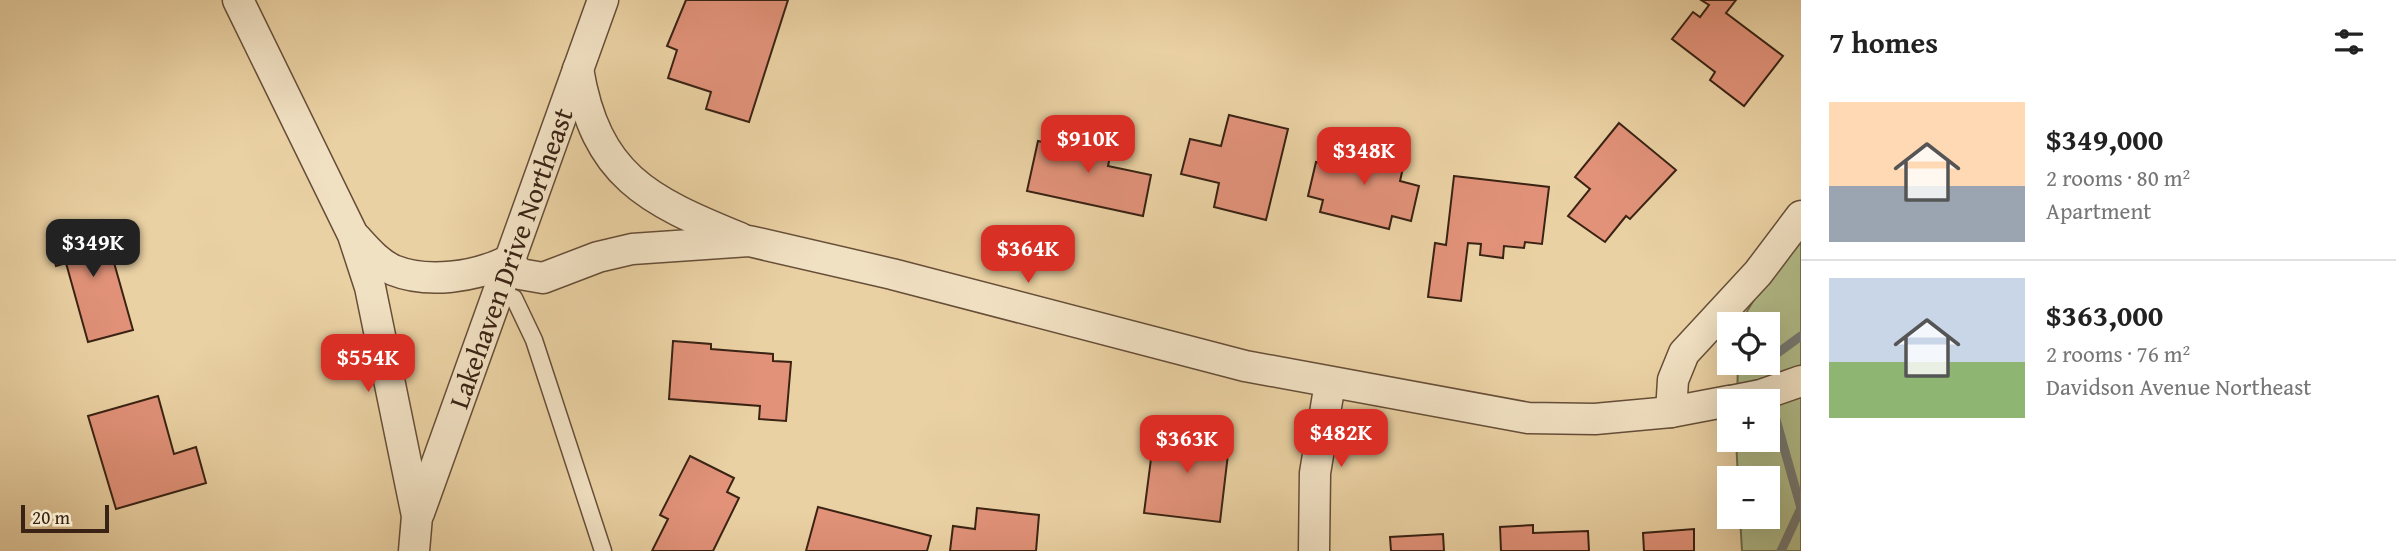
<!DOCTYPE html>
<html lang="en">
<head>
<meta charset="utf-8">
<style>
	body { margin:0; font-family:"Gentium Book Plus",serif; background:#f6f6f6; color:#222; height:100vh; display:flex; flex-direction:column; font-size:26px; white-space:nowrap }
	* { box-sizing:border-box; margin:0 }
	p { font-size:23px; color:#767676 }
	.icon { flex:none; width:38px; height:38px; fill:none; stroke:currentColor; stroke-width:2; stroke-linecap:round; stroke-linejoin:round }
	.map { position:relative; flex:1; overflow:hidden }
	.drawer { display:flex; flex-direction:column; background:#fff; width:595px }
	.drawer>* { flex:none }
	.fabs { position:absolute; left:1717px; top:312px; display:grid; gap:14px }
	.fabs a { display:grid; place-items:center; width:63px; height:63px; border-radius:0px; background:#fff; box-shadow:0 7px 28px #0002; font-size:35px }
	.scale { position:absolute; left:21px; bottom:18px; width:88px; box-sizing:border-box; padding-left:7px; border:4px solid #3a2314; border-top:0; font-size:19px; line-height:24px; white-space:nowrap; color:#3a2314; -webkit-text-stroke:5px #f1e1c3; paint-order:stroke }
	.price { position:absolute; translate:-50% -60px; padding:0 16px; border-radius:14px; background:#d93025; color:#fff; font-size:23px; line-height:46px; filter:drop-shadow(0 2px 4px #0008) }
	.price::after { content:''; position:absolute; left:50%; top:42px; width:21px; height:16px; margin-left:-10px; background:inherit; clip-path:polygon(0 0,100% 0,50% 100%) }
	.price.on { background:#222; color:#fff }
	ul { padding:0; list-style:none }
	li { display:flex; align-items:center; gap:21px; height:175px; padding:0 28px }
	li+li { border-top:2px solid #e0e0e0 }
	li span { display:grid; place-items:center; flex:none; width:196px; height:140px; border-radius:0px; color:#555 }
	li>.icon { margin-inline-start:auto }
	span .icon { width:84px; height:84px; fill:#fffc; stroke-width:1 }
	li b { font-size:30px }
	h2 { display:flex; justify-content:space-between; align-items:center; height:84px; padding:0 28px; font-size:30px }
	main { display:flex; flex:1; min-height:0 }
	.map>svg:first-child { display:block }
</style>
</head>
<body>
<main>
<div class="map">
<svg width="1801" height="551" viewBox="0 0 1801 551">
	<rect width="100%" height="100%" fill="#ead1a3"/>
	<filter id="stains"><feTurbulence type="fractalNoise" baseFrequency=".00286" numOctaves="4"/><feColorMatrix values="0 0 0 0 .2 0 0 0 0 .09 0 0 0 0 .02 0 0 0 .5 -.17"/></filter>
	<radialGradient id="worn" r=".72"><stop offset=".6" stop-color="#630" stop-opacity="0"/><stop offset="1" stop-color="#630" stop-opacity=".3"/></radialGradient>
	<polygon fill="#b2bc89" stroke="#76704e" stroke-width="2" points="1801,222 1801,551 1742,551 1740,516 1768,516 1768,478 1738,478 1736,439 1768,439 1768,401 1737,401 1738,362 1768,362 1768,324 1740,323"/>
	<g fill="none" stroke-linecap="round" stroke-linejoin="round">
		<g stroke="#757a73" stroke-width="9">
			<polyline points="1768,360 1801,336"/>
			<polyline points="1775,416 1801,508 1781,551"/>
		</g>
	</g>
	<g fill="#e19279" stroke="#3a2314" stroke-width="2">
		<polygon points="686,0 788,0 749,122 706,109 711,92 668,78 677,50 667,46"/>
		<polygon points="1701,0 1736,0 1726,13 1783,56 1744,106 1710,80 1715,72 1672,39 1693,12 1700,17 1709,5"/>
		<polygon points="1229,115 1288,129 1266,220 1214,207 1219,183 1181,174 1190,139 1221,146"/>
		<polygon points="1619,123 1676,170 1630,219 1626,216 1605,242 1568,216 1590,189 1575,177"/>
		<polygon points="1073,128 1114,137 1108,166 1151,175 1143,216 1027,191 1038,141 1069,148"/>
		<polygon points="1338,143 1405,159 1400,181 1419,186 1411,221 1392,216 1389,229 1320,212 1323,200 1308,196 1316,162 1333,165"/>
		<polygon points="1454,176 1549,187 1542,244 1525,242 1524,248 1504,246 1503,258 1480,255 1481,244 1468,243 1461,301 1428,297 1435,243 1446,245"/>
		<polygon points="102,220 133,330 88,342 66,263 56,266 47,236"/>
		<polygon points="673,341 711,344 711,349 773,354 773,361 791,362 786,421 759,419 760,406 669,399"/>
		<polygon points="158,396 174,454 196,447 206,483 116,509 88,416"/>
		<polygon points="1155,428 1230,437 1220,522 1144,513"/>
		<polygon points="690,456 734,478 727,492 739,498 713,551 652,551 668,519 660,515"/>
		<polygon points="818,507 931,536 927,551 806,551"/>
		<polygon points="977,508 1039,515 1036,551 950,551 953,526 975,529"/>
		<polygon points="1533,525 1533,533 1588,531 1589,551 1501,551 1500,527"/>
		<polygon points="1694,529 1694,551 1644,551 1643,533"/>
		<polygon points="1443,534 1444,551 1391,551 1390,537"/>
	</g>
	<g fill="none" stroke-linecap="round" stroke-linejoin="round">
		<defs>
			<polyline id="service" points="514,298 534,340 603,551"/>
			<g id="minor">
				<polyline points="238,0 353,235 370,287 417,516 414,551"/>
				<path d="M578 69C596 176 647 200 740 238"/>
				<path d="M356 238C367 250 378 263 393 270 428 284 475 277 508 261"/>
				<polyline points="508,261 520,274 543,278 598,257 632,249 749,241 892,274 1245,366 1528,418 1595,419 1671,412 1729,401"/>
				<polyline points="1731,401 1761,395 1801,381"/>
				<polyline points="1671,412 1673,380 1684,353 1758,273 1801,216"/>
				<path id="s1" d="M419 513 603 0"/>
				<polyline points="1314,551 1315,473 1330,383"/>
			</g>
		</defs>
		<use href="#service" stroke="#664e38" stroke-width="19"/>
		<use href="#minor" stroke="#664e38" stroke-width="33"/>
		<use href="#service" stroke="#f1e1c3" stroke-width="16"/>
		<use href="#minor" stroke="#f1e1c3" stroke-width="30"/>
	</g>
	<g text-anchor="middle" stroke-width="5" stroke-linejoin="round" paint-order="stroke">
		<g font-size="28" fill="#3a2314" stroke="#f1e1c3">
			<text dy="10" stroke="none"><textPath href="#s1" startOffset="271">Lakehaven Drive Northeast</textPath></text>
		</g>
	</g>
	<rect width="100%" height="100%" filter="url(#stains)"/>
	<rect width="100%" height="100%" fill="url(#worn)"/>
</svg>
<div class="fabs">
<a><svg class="icon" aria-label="locate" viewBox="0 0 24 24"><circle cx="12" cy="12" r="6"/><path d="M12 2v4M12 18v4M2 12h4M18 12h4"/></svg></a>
<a>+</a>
<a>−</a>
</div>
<div class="scale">20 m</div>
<b class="price" style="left:1088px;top:175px">$910K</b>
<b class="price" style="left:1364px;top:187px">$348K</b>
<b class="price on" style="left:93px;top:279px">$349K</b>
<b class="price" style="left:1028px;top:285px">$364K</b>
<b class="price" style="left:368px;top:394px">$554K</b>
<b class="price" style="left:1341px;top:469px">$482K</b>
<b class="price" style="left:1187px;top:475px">$363K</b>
</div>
<section class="drawer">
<h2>7 homes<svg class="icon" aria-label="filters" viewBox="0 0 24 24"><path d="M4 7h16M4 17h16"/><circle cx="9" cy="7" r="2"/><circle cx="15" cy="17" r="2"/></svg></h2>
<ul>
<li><span style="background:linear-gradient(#ffd9b3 60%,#9aa5b1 0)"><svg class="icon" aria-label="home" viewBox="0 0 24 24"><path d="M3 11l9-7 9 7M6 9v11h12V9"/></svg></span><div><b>$349,000</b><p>2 rooms · 80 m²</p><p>Apartment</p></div></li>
<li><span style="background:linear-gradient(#c9d6e8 60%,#8fb573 0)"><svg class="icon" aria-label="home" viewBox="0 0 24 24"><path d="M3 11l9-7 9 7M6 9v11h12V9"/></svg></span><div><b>$363,000</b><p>2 rooms · 76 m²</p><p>Davidson Avenue Northeast</p></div></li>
</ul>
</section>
</main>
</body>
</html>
